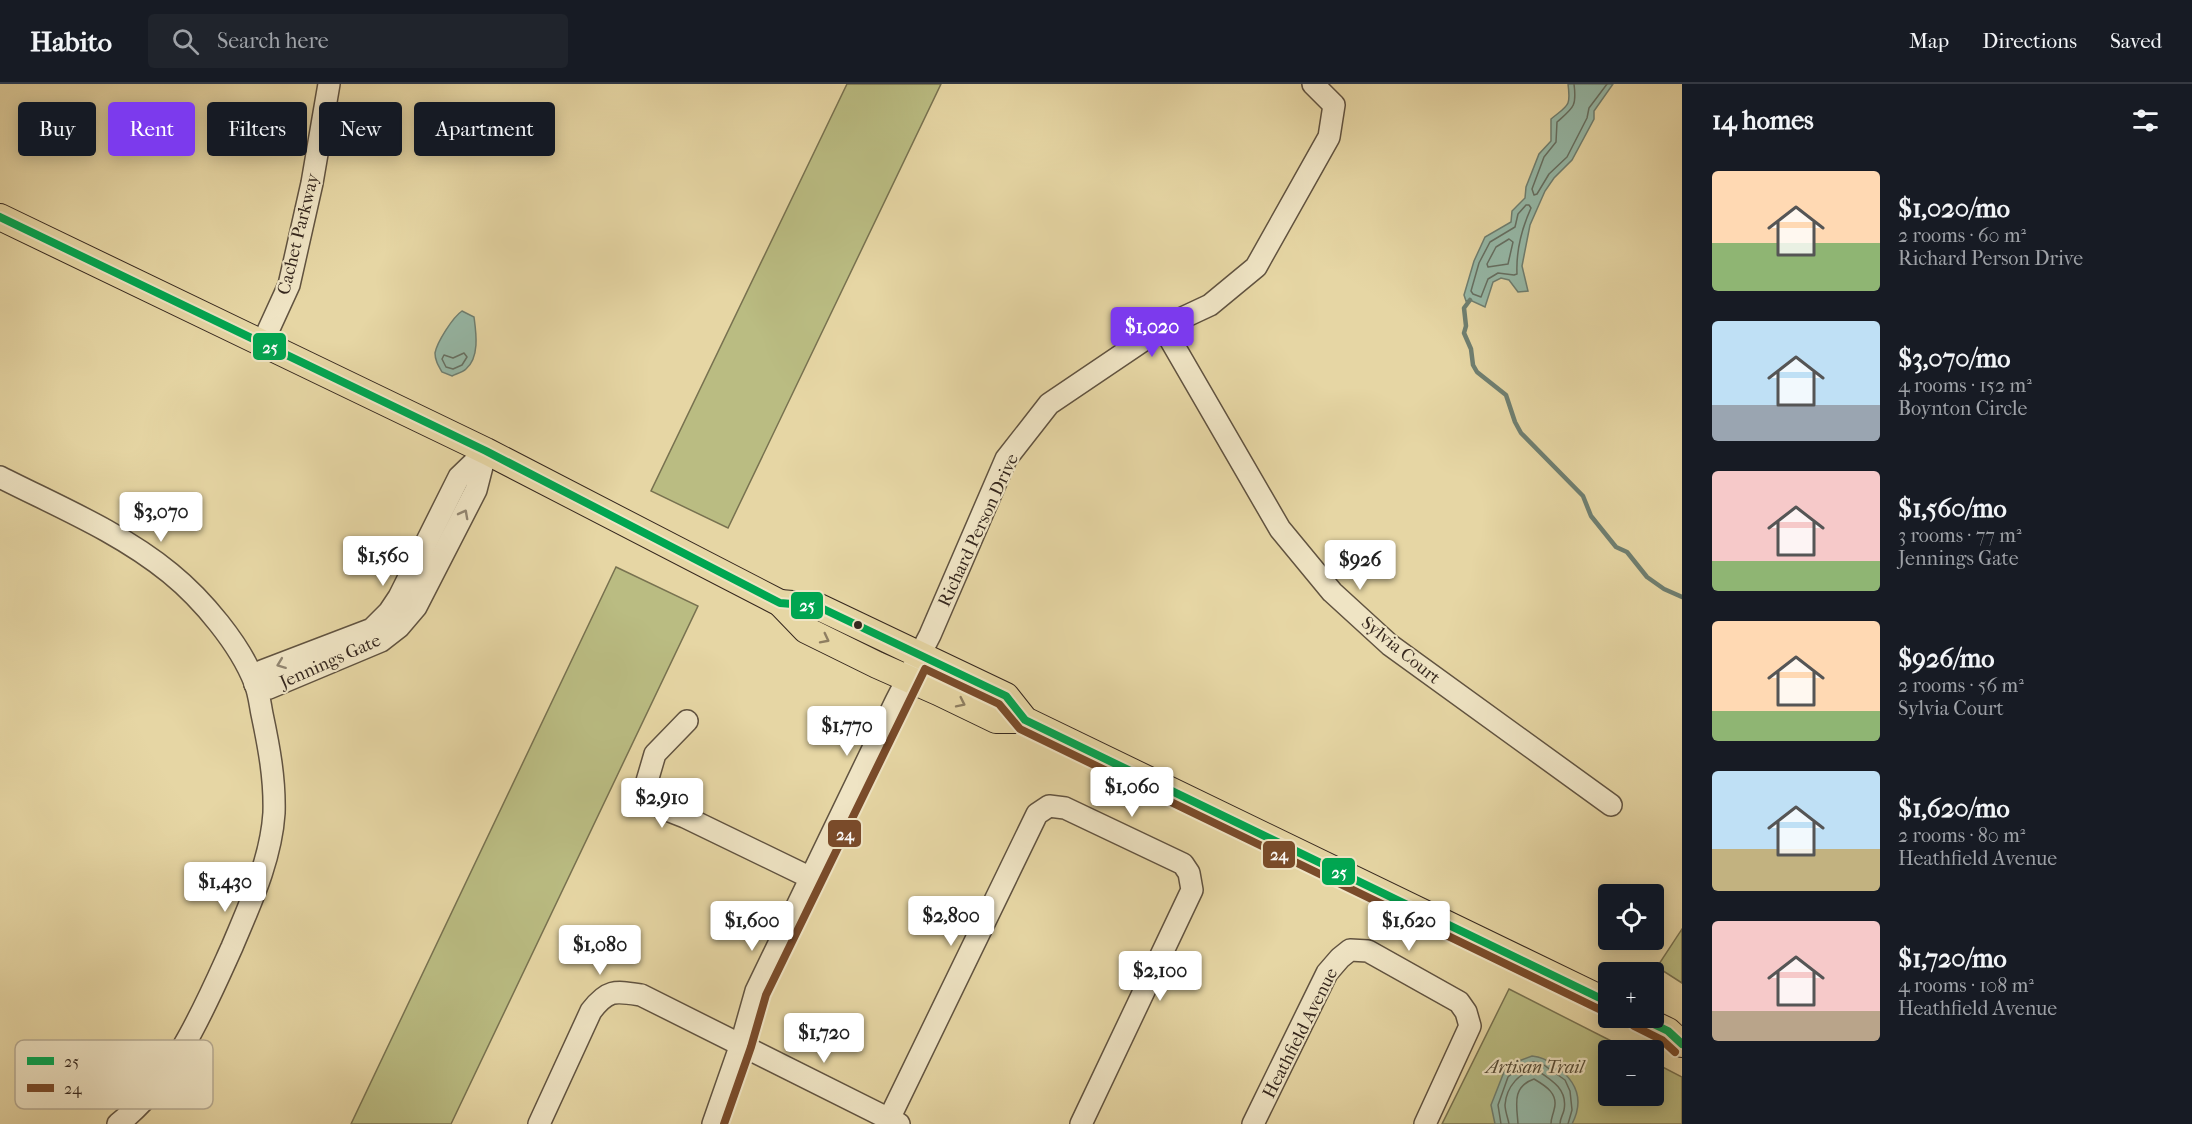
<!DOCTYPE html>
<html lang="en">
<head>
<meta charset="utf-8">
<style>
	body { margin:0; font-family:"IM FELL French Canon",serif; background:#20242c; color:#f1f3f6; height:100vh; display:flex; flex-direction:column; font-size:22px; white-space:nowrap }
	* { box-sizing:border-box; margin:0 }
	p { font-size:20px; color:#9ea1a6 }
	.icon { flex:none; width:33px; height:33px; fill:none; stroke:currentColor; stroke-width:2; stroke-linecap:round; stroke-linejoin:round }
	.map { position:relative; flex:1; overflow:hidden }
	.panel { display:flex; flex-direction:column; background:#171b24; width:510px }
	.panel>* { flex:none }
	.banner { position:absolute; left:18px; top:18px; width:570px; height:54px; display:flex; gap:12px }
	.fabs { position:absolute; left:1598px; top:800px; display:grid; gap:12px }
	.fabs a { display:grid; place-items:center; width:66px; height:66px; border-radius:6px; background:#171b24; box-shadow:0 3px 15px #0003; font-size:30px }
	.price { position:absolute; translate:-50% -51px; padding:0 14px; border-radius:6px; background:#fff; color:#222; font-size:20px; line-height:39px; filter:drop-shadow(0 2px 3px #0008) }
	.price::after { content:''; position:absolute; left:50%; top:36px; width:18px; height:14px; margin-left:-9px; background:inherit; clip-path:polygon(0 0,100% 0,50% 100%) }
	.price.selected { background:#7c3aed; color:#fff }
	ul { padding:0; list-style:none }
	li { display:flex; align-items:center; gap:18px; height:150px; padding:0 30px }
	li span { display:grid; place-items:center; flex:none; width:168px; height:120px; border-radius:6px; color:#555 }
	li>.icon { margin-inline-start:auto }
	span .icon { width:72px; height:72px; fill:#fffc; stroke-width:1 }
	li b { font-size:26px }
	h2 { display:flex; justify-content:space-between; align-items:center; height:72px; padding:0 30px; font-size:26px }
	.pill { padding:0 21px; border-radius:6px; background:#171b24; box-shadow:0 3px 15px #0003; font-size:21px; line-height:54px }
	.pill.selected { background:#7c3aed; color:#fff }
	header { display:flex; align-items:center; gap:36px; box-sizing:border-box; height:84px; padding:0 30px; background:#171b24; border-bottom:2px solid #363941 }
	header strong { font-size:28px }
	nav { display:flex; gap:33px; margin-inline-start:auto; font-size:21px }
	.search { width:420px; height:54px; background:#20242c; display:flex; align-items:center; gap:15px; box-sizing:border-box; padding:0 21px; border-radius:6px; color:#9ea1a6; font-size:22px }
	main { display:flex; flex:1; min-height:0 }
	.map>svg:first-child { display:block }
</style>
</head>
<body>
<header>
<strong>Habito</strong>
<div class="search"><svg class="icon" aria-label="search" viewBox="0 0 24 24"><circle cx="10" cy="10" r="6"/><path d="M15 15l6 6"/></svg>Search here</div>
<nav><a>Map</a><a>Directions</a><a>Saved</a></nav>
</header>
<main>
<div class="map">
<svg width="1682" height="1040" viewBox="0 0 1682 1040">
	<rect width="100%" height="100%" fill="#e6d6a4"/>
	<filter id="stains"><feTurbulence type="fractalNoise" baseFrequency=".00333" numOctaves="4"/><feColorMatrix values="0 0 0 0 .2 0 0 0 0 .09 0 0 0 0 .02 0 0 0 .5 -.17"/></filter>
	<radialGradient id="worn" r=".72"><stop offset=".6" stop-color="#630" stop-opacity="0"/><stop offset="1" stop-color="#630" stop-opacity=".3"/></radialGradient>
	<g fill="#babc82" stroke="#787250" stroke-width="1.5">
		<polygon points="847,0 941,0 728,444 651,407"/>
		<polygon points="616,483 698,522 451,1040 351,1040"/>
		<polygon points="1682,845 1682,899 1657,883"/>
		<polygon points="1509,905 1629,966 1608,966 1608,1011 1653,1011 1653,978 1682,993 1682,1040 1442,1040"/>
	</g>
	<g fill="#96b9a8" stroke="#6f7f71" stroke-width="1.5">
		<path d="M1568 0H1613L1594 27V35L1572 76 1554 94 1545 107 1530 141 1522 182 1528 207 1518 208 1509 196 1501 194 1493 198 1485 223 1470 216 1466 217 1464 211 1474 177 1485 153 1511 138 1512 127 1525 114 1526 103 1539 70 1551 57V35C1568 21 1571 23 1568 0Z"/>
		<path d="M462 227 474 233C476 248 480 273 466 285 463 288 456 290 452 292L442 288C438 281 435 276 435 269 437 258 453 233 462 227Z"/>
		<path d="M1532 972C1542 973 1546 976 1554 981 1576 996 1585 1015 1572 1040H1495L1491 1021 1504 988 1516 978Z"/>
	</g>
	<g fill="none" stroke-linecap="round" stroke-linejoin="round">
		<g stroke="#667063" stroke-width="1.5">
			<path d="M1574 0C1577 23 1573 24 1557 38L1556 58 1544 73 1532 105 1534 111 1537 110 1549 90 1567 73 1587 34 1589 24 1607 0"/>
			<path d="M1526 121H1529L1531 124C1522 144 1516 168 1517 190L1514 191 1498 189 1488 195 1481 213 1473 210 1471 207 1479 179 1490 158 1515 143 1518 130Z"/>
			<polygon points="1509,155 1513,158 1508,180 1488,183 1487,180 1496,163"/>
			<polygon points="464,269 467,273 462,281 453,285 446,283 442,275 444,271 453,274"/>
			<polyline points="1501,1040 1498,1021 1508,993 1519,983 1533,978 1541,979 1565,996 1570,1007 1572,1026 1568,1040"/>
			<path d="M1509 1040C1508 1034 1505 1027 1505 1021 1506 1004 1520 985 1538 987 1552 996 1568 1006 1564 1026 1563 1031 1560 1034 1560 1040"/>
			<path d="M1518 1040C1517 1022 1511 1003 1534 995 1546 1002 1559 1010 1554 1026 1553 1031 1551 1034 1551 1040"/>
		</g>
		<polyline stroke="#6f7f71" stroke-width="4.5" points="1470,216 1464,224 1466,242 1464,249 1471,265 1473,281 1477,288 1506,311 1515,338 1521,349 1583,412 1591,432 1616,463 1627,468 1647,493 1664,505 1682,513"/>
		<defs>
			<g id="minor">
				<polyline points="1163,243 1280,445 1332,508 1390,561 1611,721"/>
				<polyline points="262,260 289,201 312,99 329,0"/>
				<path d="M0 393C57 422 120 448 170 489 202 515 240 560 255 599 259 609 260 620 262 630 269 663 275 695 274 729 271 776 250 820 232 863 203 927 175 995 118 1040"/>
				<polyline points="255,600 269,604 381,557 399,543 416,523 476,406 486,367"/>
				<polyline points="255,600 262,587 372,545 389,528 399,513 459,393 486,367"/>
				<polyline points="687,637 655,670 645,704 662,724 685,733 811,794"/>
				<polyline points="889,1035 1037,730 1049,722 1065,724 1183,780 1189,789 1192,806 1081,1040"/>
				<path d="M539 1040 591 927C608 905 615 907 641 911L899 1040"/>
				<polyline points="713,1040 741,960 756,907 896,617 930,551 1006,375 1049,320 1163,243 1210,221 1256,183 1329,53 1334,21 1313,0"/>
				<polyline points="1253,1040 1327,889 1340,874 1350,866 1368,867 1459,918 1466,928 1470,942 1425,1040"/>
			</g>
			<g id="major">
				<polyline points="0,133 486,367 780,519 806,546 877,581 938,608 996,636 1025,636"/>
				<polyline points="780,519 817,522 1006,612 1025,636 1608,918"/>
				<polyline points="1639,933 1668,947 1682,960"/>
			</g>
		</defs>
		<use href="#minor" stroke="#615340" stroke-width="24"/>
		<use href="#major" stroke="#35271e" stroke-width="28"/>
		<use href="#minor" stroke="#efe4c4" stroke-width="21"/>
		<use href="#major" stroke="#e6d6a4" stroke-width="26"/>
		<defs>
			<g id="bus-1">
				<polyline points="0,133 486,367 780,519 817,522 1006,612 1025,636 1608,918"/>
				<polyline points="1639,933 1668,947 1682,960"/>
			</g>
			<g id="bus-2">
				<polyline points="1634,942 1662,956 1675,968"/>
				<polyline points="724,1040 751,963 766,911 925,585 999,620 1020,645 1603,927"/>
			</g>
		</defs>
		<use href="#bus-1" stroke="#efe4c4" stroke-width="12"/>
		<use href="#bus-2" stroke="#efe4c4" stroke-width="12"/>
		<use href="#bus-1" stroke="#00a651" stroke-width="8"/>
		<use href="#bus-2" stroke="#7a4b2a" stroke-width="8"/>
	</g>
	<defs><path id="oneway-chevron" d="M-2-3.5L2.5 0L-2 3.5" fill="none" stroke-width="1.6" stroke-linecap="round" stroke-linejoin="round" transform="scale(1.5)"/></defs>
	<g stroke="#928671">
		<use href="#oneway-chevron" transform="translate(464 430) rotate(-62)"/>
		<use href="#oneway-chevron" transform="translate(281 580) rotate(159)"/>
	</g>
	<g stroke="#8e7e61">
		<use href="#oneway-chevron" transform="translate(825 555) rotate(27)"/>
		<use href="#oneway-chevron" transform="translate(961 619) rotate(26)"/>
	</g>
	<circle fill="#35271e" stroke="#efe4c4" stroke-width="2" cx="858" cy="541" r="5"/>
	<g text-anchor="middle" stroke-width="4.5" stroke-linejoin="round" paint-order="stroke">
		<g font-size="18" fill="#35271e" stroke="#efe4c4">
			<text transform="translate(298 150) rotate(-76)" y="6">Cachet Parkway</text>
			<text transform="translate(978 446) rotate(-65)" y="6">Richard Person Drive</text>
			<text transform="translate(1401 566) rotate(39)" y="6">Sylvia Court</text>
			<text transform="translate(330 577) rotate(-24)" y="6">Jennings Gate</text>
			<text transform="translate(1300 949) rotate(-63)" y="6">Heathfield Avenue</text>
		</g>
		<g font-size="18" font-style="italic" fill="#564c37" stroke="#efe4c4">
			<text x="1535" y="989">Artisan Trail</text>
		</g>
	</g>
	<rect x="15" y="956" width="198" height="69" rx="9" fill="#efe4c4" stroke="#b7ab92" stroke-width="1.5"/>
	<rect x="27" y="973" width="27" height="8" fill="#00a651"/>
	<rect x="27" y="1000" width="27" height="8" fill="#7a4b2a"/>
	<g font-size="16" fill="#35271e">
		<text x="64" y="983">25</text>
		<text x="64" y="1010">24</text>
	</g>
	<g stroke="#efe4c4" stroke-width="2">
		<rect x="252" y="248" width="35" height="29" rx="6" fill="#00a651"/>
		<rect x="790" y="507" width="34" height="29" rx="6" fill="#00a651"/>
		<rect x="827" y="735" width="35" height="29" rx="6" fill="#7a4b2a"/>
		<rect x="1262" y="756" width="34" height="29" rx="6" fill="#7a4b2a"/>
		<rect x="1321" y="773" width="35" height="29" rx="6" fill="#00a651"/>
	</g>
	<g font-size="16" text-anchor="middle" font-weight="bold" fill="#fff">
		<text x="270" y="269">25</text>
		<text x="807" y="527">25</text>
		<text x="845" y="756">24</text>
		<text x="1279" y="776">24</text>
		<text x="1339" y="794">25</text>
	</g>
	<rect width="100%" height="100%" filter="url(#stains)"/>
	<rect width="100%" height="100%" fill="url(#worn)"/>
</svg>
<div class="fabs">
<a><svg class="icon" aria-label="locate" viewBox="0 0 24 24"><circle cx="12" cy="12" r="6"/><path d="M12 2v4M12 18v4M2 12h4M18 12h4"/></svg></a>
<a>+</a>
<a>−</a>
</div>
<b class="price selected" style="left:1152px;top:274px">$1,020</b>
<b class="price" style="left:161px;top:459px">$3,070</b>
<b class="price" style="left:383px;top:503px">$1,560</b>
<b class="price" style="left:1360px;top:507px">$926</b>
<b class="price" style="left:847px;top:673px">$1,770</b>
<b class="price" style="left:1132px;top:734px">$1,060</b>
<b class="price" style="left:662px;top:745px">$2,910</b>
<b class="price" style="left:225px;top:829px">$1,430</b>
<b class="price" style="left:951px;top:863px">$2,800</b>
<b class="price" style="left:752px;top:868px">$1,600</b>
<b class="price" style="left:1409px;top:868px">$1,620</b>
<b class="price" style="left:600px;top:892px">$1,080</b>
<b class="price" style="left:1160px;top:918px">$2,100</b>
<b class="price" style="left:824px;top:980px">$1,720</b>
<div class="banner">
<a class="pill">Buy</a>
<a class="pill selected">Rent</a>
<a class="pill">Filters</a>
<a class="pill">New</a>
<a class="pill">Apartment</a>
</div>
</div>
<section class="panel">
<h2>14 homes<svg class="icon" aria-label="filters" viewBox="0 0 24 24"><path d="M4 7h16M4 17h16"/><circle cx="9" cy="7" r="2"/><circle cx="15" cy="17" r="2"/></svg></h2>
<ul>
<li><span style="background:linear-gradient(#ffd9b3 60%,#8fb573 0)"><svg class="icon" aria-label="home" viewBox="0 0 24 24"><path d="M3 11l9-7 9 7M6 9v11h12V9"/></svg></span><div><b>$1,020/mo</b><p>2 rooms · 60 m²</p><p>Richard Person Drive</p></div></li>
<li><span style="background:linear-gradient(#bfe0f5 70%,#9aa5b1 0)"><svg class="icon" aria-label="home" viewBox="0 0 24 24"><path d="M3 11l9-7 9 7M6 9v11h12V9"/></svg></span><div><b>$3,070/mo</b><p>4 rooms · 152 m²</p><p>Boynton Circle</p></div></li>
<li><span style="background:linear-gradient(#f6c9c9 75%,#8fb573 0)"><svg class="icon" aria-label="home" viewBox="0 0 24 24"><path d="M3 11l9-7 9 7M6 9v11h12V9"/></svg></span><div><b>$1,560/mo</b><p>3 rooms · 77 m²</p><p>Jennings Gate</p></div></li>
<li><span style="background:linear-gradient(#ffd9b3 75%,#8fb573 0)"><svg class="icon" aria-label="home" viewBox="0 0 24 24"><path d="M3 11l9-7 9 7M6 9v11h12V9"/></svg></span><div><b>$926/mo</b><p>2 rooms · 56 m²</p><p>Sylvia Court</p></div></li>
<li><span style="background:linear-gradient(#bfe0f5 65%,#c2b280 0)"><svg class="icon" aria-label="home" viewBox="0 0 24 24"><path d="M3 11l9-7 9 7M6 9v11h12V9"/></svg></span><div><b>$1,620/mo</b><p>2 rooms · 80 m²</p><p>Heathfield Avenue</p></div></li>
<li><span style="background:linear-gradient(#f6c9c9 75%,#b9a48a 0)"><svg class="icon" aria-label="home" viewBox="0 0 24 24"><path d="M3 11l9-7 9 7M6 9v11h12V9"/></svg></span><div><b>$1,720/mo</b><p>4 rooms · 108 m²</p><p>Heathfield Avenue</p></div></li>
</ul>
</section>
</main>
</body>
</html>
